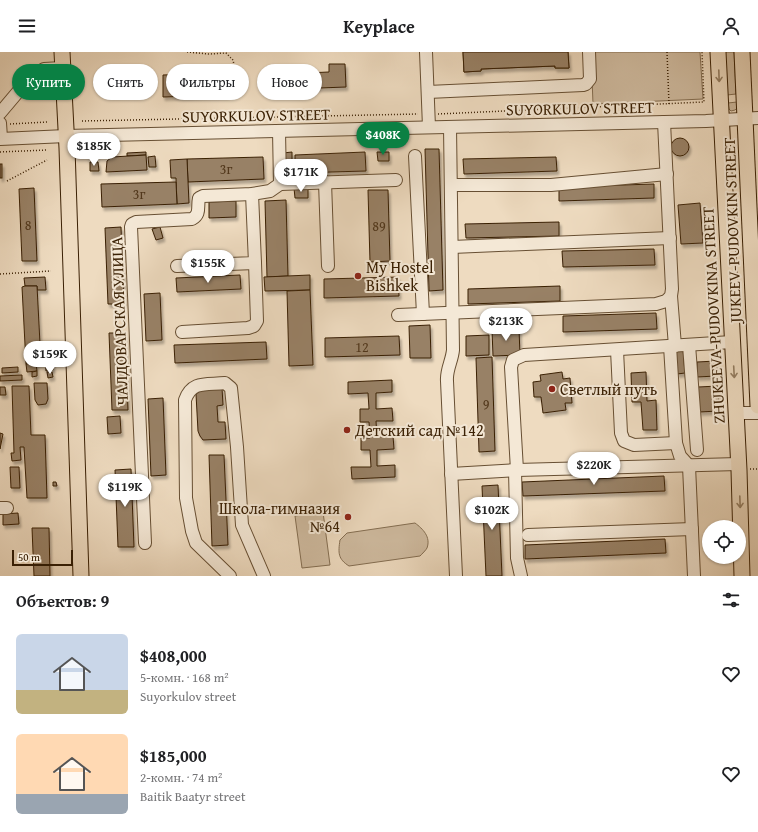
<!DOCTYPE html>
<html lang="ru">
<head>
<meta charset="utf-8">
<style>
	body { margin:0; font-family:"Gentium Book Plus",serif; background:#f2f2f2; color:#202124; height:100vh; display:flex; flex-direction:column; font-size:15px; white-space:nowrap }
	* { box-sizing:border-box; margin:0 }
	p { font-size:13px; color:#757577 }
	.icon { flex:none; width:22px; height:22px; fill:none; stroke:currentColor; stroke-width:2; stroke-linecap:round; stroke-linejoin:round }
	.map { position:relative; height:524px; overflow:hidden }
	.panel { display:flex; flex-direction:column; background:#fff; flex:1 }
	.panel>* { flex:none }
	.banner { position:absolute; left:12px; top:12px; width:400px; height:36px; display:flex; gap:8px }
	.tools { position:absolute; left:702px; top:468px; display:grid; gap:8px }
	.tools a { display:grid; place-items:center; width:44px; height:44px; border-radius:50%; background:#fff; box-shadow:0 1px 3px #0004; font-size:20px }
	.scale { position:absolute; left:12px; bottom:10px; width:61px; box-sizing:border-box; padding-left:4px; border:2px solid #3a2004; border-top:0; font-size:11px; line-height:14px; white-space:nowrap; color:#3a2004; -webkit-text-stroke:3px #f4e8d6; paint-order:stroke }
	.price { position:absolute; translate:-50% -34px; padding:0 9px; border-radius:14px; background:#fff; color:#222; font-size:13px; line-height:26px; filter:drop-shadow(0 1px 2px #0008) }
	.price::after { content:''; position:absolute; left:50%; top:24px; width:12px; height:9px; margin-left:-6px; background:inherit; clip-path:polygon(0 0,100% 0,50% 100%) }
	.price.active { background:#0b8043; color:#fff }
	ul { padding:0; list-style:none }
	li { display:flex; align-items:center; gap:12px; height:100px; padding:0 16px }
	li span { display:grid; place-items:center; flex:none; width:112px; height:80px; border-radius:6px; color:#555 }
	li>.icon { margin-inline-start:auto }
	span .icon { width:48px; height:48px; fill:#fffc; stroke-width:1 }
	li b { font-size:17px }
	h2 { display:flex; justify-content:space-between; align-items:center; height:48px; padding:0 16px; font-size:17px }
	.pill { padding:0 14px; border-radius:18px; background:#fff; box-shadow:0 1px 3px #0004; font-size:14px; line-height:36px }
	.pill.active { background:#0b8043; color:#fff }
	header { display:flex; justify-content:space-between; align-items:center; height:52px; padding:0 16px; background:#fff; font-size:18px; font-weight:700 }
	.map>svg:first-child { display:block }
</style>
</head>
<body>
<header><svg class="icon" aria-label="menu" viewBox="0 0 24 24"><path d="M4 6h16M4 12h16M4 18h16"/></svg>Keyplace<svg class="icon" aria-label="person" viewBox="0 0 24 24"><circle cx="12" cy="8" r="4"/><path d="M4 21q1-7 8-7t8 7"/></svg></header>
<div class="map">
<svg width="758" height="524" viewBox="0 0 758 524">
	<defs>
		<filter id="shadow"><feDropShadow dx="2" dy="3.5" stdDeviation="1" flood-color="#0004"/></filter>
	</defs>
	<rect width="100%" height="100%" fill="#eedbc0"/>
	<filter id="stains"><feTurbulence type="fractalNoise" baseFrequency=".005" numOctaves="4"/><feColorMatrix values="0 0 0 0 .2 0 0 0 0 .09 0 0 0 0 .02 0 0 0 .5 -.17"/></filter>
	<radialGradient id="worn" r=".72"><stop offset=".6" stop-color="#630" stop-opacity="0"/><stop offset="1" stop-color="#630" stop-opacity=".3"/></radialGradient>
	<g fill="#cfbba0" stroke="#846e52">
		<polygon points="591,0 700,0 703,47 593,52"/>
		<polygon points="725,0 734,0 736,42 727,43"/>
		<polygon points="737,50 737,56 735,58 731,59 729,57 728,51"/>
		<polygon points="323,460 330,513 302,516 295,464"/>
		<path d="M415 471C423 477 431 485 427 496 426 498 422 502 420 504L349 514C338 507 338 501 340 488L347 481Z"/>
	</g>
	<g fill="#988166" stroke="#3a2004" filter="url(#shadow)">
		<polygon points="463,0 479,0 479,7 552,4 552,0 568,0 569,16 555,16 555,14 481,17 481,19 464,20"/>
		<polygon points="463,0 568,0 569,16 555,16 555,14 481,17 481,19 464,20"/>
		<polygon points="329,12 345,12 346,35 267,38 266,15 282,14 283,22 329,20"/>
		<polygon points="226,21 227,43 163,45 163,23"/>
		<circle cx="680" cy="95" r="9"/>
		<polygon points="425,97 439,97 443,238 429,239"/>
		<polygon points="146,100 146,103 127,104 127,101"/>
		<polygon points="292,100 292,113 284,114 283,101"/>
		<polygon points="365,100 366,119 295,121 295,103"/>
		<polygon points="377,100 389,100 389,109 378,109"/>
		<polygon points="146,103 147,118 106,120 107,109 112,105"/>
		<polygon points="155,104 156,115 149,115 148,105"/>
		<polygon points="263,105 264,127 188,130 187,107"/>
		<polygon points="556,105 557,119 464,122 463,107"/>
		<polygon points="187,107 189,151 177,152 176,126 171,126 170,108"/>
		<polygon points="90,110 98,110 99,119 90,119"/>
		<rect x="0" y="112" width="2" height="14"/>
		<polygon points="176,130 177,152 102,155 101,132"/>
		<polygon points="654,132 654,146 559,149 559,135"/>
		<polygon points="34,136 37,209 22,209 19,137"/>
		<polygon points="294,136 308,136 308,146 295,146"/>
		<polygon points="368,138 388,138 390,209 370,210"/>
		<polygon points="286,148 288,224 267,225 265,149"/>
		<polygon points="236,149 236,165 209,166 209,150"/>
		<polygon points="700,151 703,191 681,192 678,153"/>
		<polygon points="559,170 559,184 466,186 465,172"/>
		<polygon points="121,175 124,252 108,252 105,176"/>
		<polygon points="160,175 163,186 156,188 152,177"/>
		<polygon points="654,197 655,213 563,215 562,199"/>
		<polygon points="240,223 241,237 177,240 176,226"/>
		<polygon points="310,223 310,238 265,239 264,225"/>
		<polygon points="45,225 46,238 37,238 37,234 25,234 24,226"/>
		<polygon points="398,225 399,244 324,246 324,227"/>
		<polygon points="25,234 37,234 41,311 26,312 22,235"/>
		<polygon points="560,234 560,249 468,252 468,237"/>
		<polygon points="310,238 313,313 289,314 287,239"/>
		<polygon points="160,241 162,288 146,289 144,242"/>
		<polygon points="656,261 657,277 563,280 563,264"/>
		<polygon points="430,273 431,306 410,306 409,274"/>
		<polygon points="519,277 520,303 493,304 492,278"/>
		<polygon points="109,281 125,281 128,358 112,358"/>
		<polygon points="489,283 489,303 466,304 466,284"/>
		<polygon points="399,284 400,303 325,305 325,286"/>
		<polygon points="266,290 267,307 175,311 174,293"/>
		<polygon points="675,297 683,297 685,321 677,322"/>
		<polygon points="492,305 495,399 479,400 476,306"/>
		<polygon points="45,307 52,307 53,318 46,319"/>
		<polygon points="716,309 716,324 697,325 697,310"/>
		<polygon points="36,311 37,319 27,320 26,312"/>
		<polygon points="18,315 18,320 2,321 2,316"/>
		<polygon points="37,319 37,324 32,325 32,320"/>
		<polygon points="47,320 52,320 53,325 48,326"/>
		<polygon points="562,320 563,327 570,326 572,351 565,351 566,358 543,361 541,345 534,345 533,330 541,329 540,323"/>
		<polygon points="646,320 647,349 656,348 657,378 643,378 641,350 632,350 631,321"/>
		<polygon points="22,323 22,328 0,329 0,324"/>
		<polygon points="392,328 392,340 376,341 376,357 392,356 393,369 376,369 377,385 393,384 394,397 377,398 377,414 395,413 395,425 352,427 351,415 371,415 370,398 361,398 361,386 370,386 369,370 360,370 360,357 369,357 368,341 348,342 348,330"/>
		<polygon points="34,331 47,331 48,347 46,352 38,353 35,348"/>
		<polygon points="12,334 29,334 31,383 45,383 47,446 27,446 24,395 20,395 21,408 12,409 11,401 14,401"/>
		<polygon points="718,334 719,359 699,360 698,335"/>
		<polygon points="0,335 5,335 6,343 0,343"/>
		<polygon points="222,336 223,353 217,354 218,370 225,370 226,387 203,388 200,384 198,379 196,342 201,338"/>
		<polygon points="163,346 166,423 151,424 148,347"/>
		<polygon points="120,364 121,381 108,382 107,365"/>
		<polygon points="0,381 3,382 0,397"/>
		<polygon points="209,403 224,403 228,493 212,494"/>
		<polygon points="10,415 19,415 20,436 11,436"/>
		<polygon points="131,417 134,495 118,495 115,418"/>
		<polygon points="664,424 665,439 523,444 522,430"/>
		<polygon points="53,430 56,430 57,434 53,434"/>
		<polygon points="498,433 502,524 486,524 482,434"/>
		<polygon points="18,461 19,472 3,473 3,462"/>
		<polygon points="32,476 49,476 50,524 34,524"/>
		<polygon points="665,487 666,501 525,507 525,493"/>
	</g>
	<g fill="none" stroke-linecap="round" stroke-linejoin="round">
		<defs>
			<g id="minor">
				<polyline points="426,0 429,75"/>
				<polyline points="428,40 583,33 586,32 590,27 589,0"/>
				<polyline points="0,61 22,35 44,17 62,16"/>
				<polyline points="0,71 1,86"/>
				<path d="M450 75 453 298C452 309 446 318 447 329L456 524"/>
				<polyline points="0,87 66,84 706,69 758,66"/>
				<polyline points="415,104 423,262"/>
				<polyline points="325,130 328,214"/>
				<polyline points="280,132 396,128"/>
				<polyline points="451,133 551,133 667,122"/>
				<polyline points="452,195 670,186"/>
				<polyline points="177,214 255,211 252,142"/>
				<polyline points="671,244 675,294"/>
				<polyline points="398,263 656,252 666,249 671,244 672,237 664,70"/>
				<polyline points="182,280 248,276 254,274 257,269 255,211"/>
				<polyline points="689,293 697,398"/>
				<polyline points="670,294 676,391 680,404 689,414 694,524"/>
				<polyline points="617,298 621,381 624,389 634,393 676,391"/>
				<polyline points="736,361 758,361"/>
				<polyline points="515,418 517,506 521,524"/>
				<polyline points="517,418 511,315 513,308 524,303 732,290"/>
				<polyline points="451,422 517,418 738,412"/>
				<polyline points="0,456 7,456"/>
				<polyline points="528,483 692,477"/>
				<path d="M145 491 131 175 132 172 136 170 192 167C201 162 197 155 199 146L203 144 252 142 270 139 280 132 279 79"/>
				<path d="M230 524 196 491 192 479 186 446 185 348C192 328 207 333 225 331L231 336 237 395 242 473 264 524"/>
			</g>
			<g id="major">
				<polyline points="62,0 67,96 81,524"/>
				<polyline points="718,0 739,418 742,524"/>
				<polyline points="742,0 758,354"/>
			</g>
		</defs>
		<use href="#minor" stroke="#674f33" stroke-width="14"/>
		<use href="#major" stroke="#3a2004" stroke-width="17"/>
		<g stroke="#3a2004" stroke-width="1.5" stroke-dasharray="1 2" stroke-linecap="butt">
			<polyline points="187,0 209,2 226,1 233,8 238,31"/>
			<polyline points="667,0 669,52"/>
			<polyline points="438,62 704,50 702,0"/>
			<polyline points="82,69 418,62"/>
			<polyline points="10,72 47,70"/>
			<polyline points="0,100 46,98"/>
			<polyline points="7,129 47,108"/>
			<polyline points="0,222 51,219"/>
			<polyline points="750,417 758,417"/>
		</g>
		<use href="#minor" stroke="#f4e8d6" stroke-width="12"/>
		<use href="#major" stroke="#eedbc0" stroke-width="15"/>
	</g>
	<defs><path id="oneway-shaft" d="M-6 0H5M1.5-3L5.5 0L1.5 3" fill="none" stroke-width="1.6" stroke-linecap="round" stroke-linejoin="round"/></defs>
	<g stroke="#947e62">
		<use href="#oneway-shaft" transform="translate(719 24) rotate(88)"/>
		<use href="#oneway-shaft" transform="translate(734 320) rotate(87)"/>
		<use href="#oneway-shaft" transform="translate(740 450) rotate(88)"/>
	</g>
	<g fill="#8f2418" stroke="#f4e8d6" stroke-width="1.5">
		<circle cx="358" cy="224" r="4"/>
		<circle cx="552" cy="337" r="4"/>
		<circle cx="347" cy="378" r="4"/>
		<circle cx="348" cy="465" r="4"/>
	</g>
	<g text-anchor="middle" stroke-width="4" stroke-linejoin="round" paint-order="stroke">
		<g font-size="14" fill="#52381c">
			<text x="226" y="122">3г</text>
			<text x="139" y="147">3г</text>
			<text x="28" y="178">8</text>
			<text x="379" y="179">89</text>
			<text x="362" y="300">12</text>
			<text x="486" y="357">9</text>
		</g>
		<g font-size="16" fill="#3a2004" stroke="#f4e8d6">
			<text transform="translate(580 56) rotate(-1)" y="6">SUYORKULOV STREET</text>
			<text transform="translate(256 63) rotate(-1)" y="6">SUYORKULOV STREET</text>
			<text transform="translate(732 178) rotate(-92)" y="6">JUKEEV-PUDOVKIN STREET</text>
			<text transform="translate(713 263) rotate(-93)" y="6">ZHUKEEVA-PUDOVKINA STREET</text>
			<text transform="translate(119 269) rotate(-92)" y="6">ЧАЛДОВАРСКАЯ УЛИЦА</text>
		</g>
		<g font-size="16" fill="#3a2004" stroke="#f4e8d6" text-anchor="start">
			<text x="366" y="221">My Hostel<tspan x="366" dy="18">Bishkek</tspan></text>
			<text x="560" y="343">Светлый путь</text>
			<text x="355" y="384">Детский сад №142</text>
			<text x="340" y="462" text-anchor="end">Школа-гимназия<tspan x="340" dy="18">№64</tspan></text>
		</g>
	</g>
	<rect width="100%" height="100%" filter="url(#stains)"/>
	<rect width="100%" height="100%" fill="url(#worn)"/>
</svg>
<div class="tools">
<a><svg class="icon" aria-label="locate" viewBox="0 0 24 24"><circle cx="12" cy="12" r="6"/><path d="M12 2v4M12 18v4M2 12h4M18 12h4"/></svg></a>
</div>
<div class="scale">50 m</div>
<b class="price active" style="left:383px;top:104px">$408K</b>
<b class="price" style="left:94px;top:115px">$185K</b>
<b class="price" style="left:301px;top:141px">$171K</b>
<b class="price" style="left:208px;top:232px">$155K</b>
<b class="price" style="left:506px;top:290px">$213K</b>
<b class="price" style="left:50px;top:323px">$159K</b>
<b class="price" style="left:594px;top:434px">$220K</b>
<b class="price" style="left:125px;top:456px">$119K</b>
<b class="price" style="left:492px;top:479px">$102K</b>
<div class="banner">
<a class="pill active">Купить</a>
<a class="pill">Снять</a>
<a class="pill">Фильтры</a>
<a class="pill">Новое</a>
</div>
</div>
<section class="panel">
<h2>Объектов: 9<svg class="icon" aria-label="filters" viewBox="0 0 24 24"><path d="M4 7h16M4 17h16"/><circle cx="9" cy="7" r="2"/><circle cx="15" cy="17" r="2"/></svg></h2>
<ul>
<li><span style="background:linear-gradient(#c9d6e8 70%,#c2b280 0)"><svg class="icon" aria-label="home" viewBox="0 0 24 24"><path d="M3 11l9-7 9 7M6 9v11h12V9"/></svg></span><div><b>$408,000</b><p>5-комн. · 168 m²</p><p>Suyorkulov street</p></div><svg class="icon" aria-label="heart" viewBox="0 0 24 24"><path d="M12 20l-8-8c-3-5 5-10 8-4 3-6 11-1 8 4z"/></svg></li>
<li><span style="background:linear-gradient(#ffd9b3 75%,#9aa5b1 0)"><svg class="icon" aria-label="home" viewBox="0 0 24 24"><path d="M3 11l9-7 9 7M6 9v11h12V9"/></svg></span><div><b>$185,000</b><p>2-комн. · 74 m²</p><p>Baitik Baatyr street</p></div><svg class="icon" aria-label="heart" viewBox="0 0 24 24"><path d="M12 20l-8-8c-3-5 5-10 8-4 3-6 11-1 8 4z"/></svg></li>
</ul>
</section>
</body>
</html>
